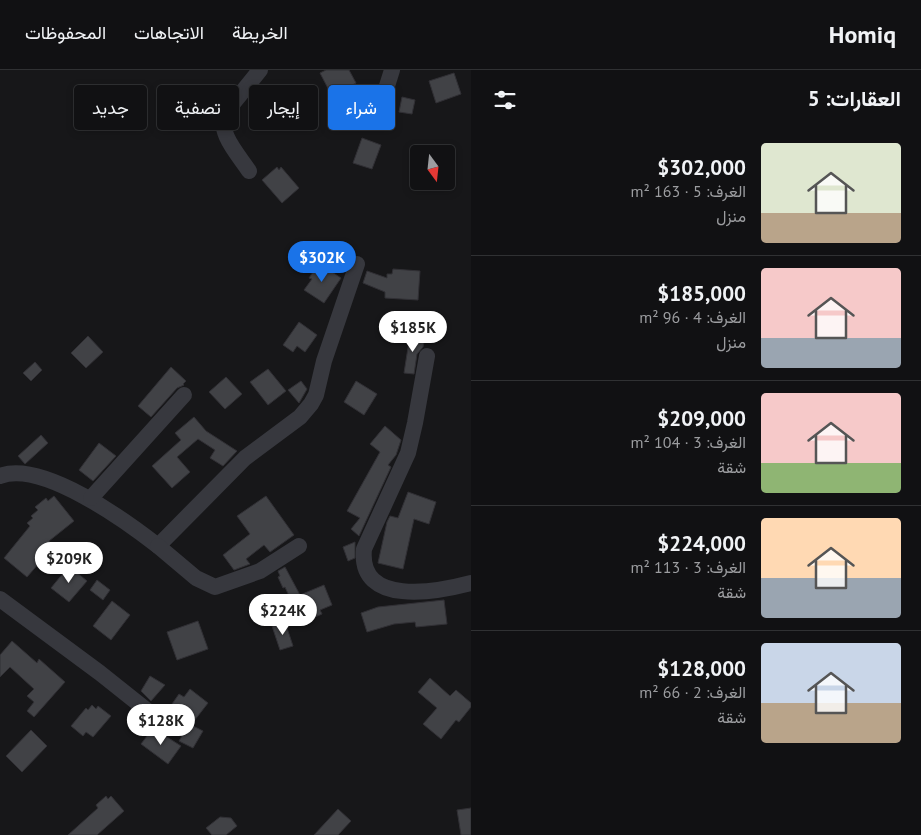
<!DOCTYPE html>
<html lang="ar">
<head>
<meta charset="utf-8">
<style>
	body { margin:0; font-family:"PT Sans",Vazirmatn,sans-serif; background:#1e1f21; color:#f1f3f6; direction:rtl; height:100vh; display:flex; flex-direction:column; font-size:19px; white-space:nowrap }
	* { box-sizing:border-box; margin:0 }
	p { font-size:16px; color:#9c9da0 }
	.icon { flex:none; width:28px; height:28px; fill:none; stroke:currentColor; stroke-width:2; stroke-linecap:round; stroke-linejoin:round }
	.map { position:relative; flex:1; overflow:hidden; direction:ltr }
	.drawer { display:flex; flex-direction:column; background:#111113; width:450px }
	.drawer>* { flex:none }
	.banner { position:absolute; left:15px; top:15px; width:380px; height:45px; direction:rtl; display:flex; gap:10px }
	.needle { width:32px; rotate:165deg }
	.controls { position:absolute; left:410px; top:75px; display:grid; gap:10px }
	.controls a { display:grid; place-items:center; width:45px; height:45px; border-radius:5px; background:#111113; box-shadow:0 2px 8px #0003,0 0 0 1px #303133; font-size:25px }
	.price { position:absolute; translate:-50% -42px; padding:0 11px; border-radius:18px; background:#fff; color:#222; font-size:16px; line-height:32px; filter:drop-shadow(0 1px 2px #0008) }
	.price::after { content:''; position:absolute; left:50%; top:30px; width:15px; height:11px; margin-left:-8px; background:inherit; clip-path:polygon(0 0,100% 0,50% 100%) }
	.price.active { background:#1a73e8; color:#fff }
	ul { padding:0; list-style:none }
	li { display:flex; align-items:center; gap:15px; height:125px; padding:0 20px }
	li+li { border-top:1px solid #303133 }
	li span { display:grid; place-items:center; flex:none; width:140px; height:100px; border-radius:5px; color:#555 }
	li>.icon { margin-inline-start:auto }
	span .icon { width:60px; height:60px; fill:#fffc; stroke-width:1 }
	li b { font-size:21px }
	h2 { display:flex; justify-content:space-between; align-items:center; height:60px; padding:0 20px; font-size:21px }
	.pill { padding:0 18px; border-radius:5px; background:#111113; box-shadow:0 2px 8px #0003,0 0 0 1px #303133; font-size:18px; line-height:45px }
	.pill.active { background:#1a73e8; color:#fff }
	header { display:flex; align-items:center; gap:30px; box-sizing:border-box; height:70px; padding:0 25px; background:#111113; border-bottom:1px solid #303133 }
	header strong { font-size:24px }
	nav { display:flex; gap:28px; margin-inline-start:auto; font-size:18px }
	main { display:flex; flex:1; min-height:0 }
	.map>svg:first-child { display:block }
</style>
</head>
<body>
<header>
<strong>Homiq</strong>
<nav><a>الخريطة</a><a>الاتجاهات</a><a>المحفوظات</a></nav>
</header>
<main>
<section class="drawer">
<h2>العقارات: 5<svg class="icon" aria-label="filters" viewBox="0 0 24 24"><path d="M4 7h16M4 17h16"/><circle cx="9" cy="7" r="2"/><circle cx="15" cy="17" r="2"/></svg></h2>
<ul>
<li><span style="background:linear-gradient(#dfe7d0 70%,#b9a48a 0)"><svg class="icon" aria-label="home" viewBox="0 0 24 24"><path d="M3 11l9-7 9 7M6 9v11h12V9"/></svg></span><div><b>$302,000</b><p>الغرف: 5 · 163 m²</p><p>منزل</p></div></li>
<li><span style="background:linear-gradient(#f6c9c9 70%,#9aa5b1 0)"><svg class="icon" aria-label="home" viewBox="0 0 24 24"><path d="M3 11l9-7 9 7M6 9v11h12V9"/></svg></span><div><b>$185,000</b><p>الغرف: 4 · 96 m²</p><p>منزل</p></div></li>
<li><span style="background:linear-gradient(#f6c9c9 70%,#8fb573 0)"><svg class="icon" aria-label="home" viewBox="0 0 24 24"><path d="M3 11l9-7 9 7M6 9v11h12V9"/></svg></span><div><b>$209,000</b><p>الغرف: 3 · 104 m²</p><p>شقة</p></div></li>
<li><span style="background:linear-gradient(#ffd9b3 60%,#9aa5b1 0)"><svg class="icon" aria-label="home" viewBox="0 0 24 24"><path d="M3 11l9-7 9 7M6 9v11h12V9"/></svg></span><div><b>$224,000</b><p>الغرف: 3 · 113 m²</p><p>شقة</p></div></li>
<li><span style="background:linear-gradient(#c9d6e8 60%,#b9a48a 0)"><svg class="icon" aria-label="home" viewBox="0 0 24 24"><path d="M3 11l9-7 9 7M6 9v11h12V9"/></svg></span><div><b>$128,000</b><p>الغرف: 2 · 66 m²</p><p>شقة</p></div></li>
</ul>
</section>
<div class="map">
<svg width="471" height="765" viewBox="0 0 471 765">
	<rect width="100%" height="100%" fill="#171719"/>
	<g fill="#414246" stroke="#313035">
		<polygon points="326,0 349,0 356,13 332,26 320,3"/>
		<polygon points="454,3 461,24 436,33 429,11"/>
		<polygon points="402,27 415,30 412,44 399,42"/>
		<polygon points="362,68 381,75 372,99 353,93"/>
		<polygon points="277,97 279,100 281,97 299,118 282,133 262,110"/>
		<polygon points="319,193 341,208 324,233 304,220 312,209 309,208"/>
		<polygon points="393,199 420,201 418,230 385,228 385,222 363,213 367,201 387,208 387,204 392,204"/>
		<polygon points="299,252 317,265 305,282 297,276 293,282 283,275"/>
		<polygon points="410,265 425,267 423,277 417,284 414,304 404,303"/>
		<polygon points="88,266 103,282 86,298 71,283"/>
		<polygon points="35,292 42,300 31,311 23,303"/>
		<polygon points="171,297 186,311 183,314 184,315 177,318 151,347 138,336"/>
		<polygon points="268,299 286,321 268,335 250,312"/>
		<polygon points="226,307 242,324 225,339 209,322"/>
		<polygon points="301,311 307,319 299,333 288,320"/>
		<polygon points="356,311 377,324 364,345 344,332"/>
		<polygon points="194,347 206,361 237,381 223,396 210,388 215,380 198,369 177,387 190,402 172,418 152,396 181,370 175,363"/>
		<polygon points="385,356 401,370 396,385 388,395 391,397 359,466 351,459 360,448 347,441 380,382 370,374"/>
		<polygon points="41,365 48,373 25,394 18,386"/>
		<polygon points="99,373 116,386 93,411 79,400"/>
		<polygon points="408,422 436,432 429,454 414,449 403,499 378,493 387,452 390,446 398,448"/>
		<polygon points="54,426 74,451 49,471 66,488 58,496 47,484 27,507 4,488 30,456 27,453 33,448 31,446 38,440 35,437 46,428 48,431"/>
		<polygon points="266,426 294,465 270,482 264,475 246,489 250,494 234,500 223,485 250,464 237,446"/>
		<polygon points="355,472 355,488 348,491 343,477"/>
		<polygon points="69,496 87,511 69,532 51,518"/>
		<polygon points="285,497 300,525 324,515 332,535 320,540 322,544 301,553 285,517 283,518 278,507 280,506 278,501"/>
		<polygon points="97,510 110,520 103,530 90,520"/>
		<polygon points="444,530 447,554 416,557 415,552 394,554 367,562 361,543 378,537"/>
		<polygon points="112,531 130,545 111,570 93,556"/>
		<polygon points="198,551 208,579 177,590 167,562"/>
		<polygon points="285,552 293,576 280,580 272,556"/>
		<polygon points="12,571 37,593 39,589 65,612 34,647 27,641 34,632 27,626 34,619 10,597 0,607 0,585"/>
		<polygon points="150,606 165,615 151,631 141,621"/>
		<polygon points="430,608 450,626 456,620 471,633 471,637 459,652 456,650 441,669 423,654 437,638 418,622"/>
		<polygon points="190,619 208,633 194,651 172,634 179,624 184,627"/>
		<polygon points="92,635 96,639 98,636 111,646 93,667 86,662 83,666 71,656 86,638 88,640"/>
		<polygon points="189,654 203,661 193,678 179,671"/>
		<polygon points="153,658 181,676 168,694 141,674"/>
		<polygon points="31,660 47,676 22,702 6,686"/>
		<polygon points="106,726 108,729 111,726 124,741 97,765 68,765 98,738 96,735"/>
		<polygon points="471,738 471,765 461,765 457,740"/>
		<polygon points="338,739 351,751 338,765 314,765"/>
		<polygon points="220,747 231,748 237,756 226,765 212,765 206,758"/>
	</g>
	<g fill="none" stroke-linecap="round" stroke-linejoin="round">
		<g stroke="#37383e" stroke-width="16">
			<polyline points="381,35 392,0"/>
			<path d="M249 101C238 84 216 62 226 42L260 0"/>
			<path d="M427 286 415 353 408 383 364 479C358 537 437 522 471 513"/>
			<path d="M0 406C42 390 126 451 158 476L245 388 300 347 311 334 316 325 324 291 357 194"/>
			<polyline points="91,428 184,325"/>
			<polyline points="158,476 196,508 215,517 260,501 299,476"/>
			<polyline points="0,529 100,603 164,654"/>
		</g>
	</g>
</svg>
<div class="controls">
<a><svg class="needle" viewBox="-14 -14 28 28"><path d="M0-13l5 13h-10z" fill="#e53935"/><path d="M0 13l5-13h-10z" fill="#9c9da0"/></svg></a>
</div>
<b class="price active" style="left:322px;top:213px">$302K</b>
<b class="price" style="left:413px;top:283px">$185K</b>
<b class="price" style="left:69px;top:514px">$209K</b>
<b class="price" style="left:283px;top:566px">$224K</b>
<b class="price" style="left:161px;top:676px">$128K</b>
<div class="banner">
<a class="pill active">شراء</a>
<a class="pill">إيجار</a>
<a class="pill">تصفية</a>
<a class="pill">جديد</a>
</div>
</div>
</main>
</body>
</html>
